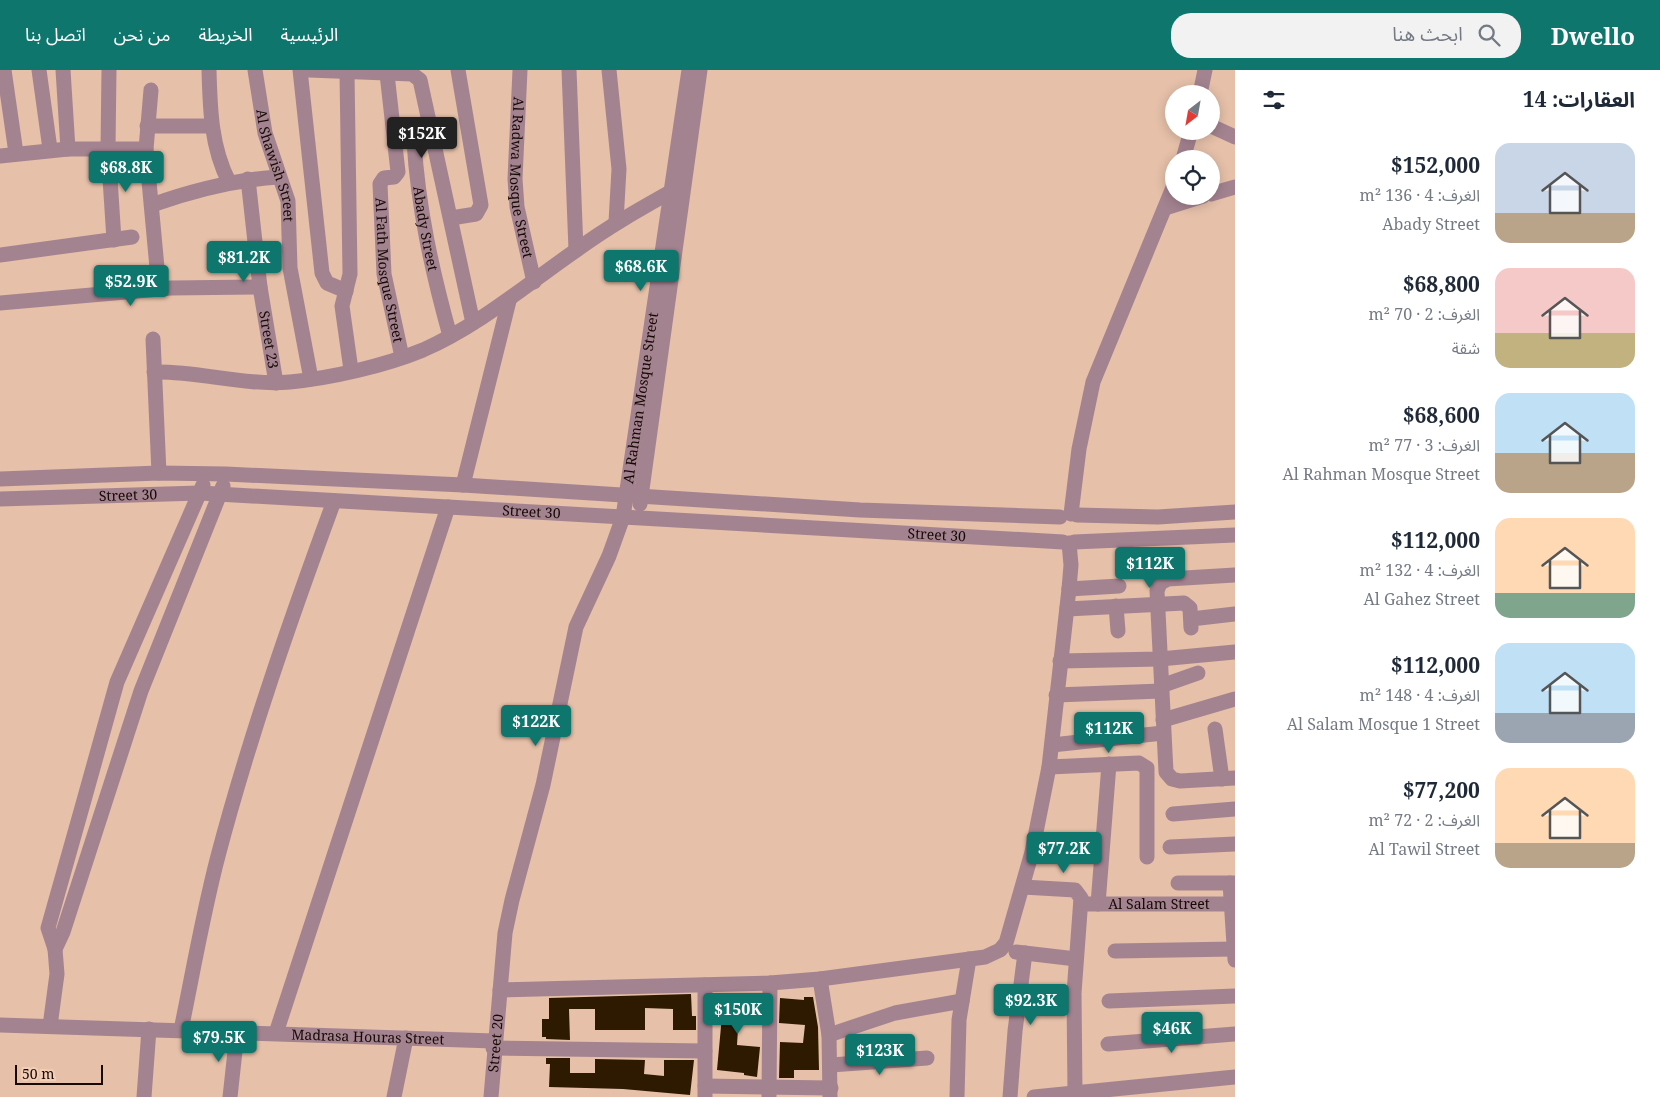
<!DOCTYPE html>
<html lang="ar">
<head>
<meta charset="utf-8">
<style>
	body { margin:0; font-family:"Noto Serif","Noto Sans Arabic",serif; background:#f2f2f3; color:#1f2937; direction:rtl; height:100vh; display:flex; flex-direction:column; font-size:19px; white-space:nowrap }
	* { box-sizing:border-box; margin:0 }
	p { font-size:16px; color:#747a83 }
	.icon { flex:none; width:28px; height:28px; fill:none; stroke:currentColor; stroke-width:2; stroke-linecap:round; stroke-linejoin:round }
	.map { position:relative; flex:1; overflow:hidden; direction:ltr }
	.details { display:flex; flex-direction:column; background:#fff; width:425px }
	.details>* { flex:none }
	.needle { width:32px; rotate:211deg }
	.fabs { position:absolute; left:1165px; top:15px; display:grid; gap:10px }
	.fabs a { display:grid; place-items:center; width:55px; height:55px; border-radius:50%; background:#fff; box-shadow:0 2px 12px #0003; font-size:25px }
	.scale { position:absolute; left:15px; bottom:12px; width:88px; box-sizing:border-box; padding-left:5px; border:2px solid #170a04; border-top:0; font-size:14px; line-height:18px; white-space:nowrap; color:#170a04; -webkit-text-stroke:4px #f3cdb6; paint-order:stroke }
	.price { position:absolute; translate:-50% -42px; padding:0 11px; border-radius:5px; background:#0f766e; color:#fff; font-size:16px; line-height:32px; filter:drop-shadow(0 1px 2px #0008) }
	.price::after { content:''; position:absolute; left:50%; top:30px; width:15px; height:11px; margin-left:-8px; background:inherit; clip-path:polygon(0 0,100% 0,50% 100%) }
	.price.selected { background:#222; color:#fff }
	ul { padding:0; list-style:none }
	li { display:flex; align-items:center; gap:15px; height:125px; padding:0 25px }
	li span { display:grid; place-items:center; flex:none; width:140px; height:100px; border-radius:15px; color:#555 }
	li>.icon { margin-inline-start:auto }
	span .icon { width:60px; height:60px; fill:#fffc; stroke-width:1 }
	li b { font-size:21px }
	h2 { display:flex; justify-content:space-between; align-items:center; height:60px; padding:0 25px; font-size:21px }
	header { display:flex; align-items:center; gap:30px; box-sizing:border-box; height:70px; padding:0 25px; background:#0f766e; color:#fff }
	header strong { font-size:24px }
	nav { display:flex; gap:28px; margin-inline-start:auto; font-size:18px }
	.search { width:350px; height:45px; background:#f2f2f3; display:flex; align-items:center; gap:12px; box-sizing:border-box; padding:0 18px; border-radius:20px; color:#747a83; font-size:19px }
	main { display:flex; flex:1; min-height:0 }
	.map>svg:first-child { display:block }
</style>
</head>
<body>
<header>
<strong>Dwello</strong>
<div class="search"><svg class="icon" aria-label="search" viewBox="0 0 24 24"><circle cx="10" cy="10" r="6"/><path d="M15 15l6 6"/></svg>ابحث هنا</div>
<nav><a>الرئيسية</a><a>الخريطة</a><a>من نحن</a><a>اتصل بنا</a></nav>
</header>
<main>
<section class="details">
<h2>العقارات: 14<svg class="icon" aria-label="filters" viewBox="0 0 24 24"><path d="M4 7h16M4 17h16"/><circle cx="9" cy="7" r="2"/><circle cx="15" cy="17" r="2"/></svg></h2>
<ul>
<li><span style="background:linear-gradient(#c9d6e8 70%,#b9a48a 0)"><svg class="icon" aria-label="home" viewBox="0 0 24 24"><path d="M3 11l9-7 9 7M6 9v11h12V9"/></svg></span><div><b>$152,000</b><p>الغرف: 4 · 136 m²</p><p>Abady Street</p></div></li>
<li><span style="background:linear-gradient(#f6c9c9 65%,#c2b280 0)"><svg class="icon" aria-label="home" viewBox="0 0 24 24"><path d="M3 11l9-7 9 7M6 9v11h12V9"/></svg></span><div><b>$68,800</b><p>الغرف: 2 · 70 m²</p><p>شقة</p></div></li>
<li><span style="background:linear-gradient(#bfe0f5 60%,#b9a48a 0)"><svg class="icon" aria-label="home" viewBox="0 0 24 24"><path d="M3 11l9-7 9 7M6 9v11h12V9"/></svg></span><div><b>$68,600</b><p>الغرف: 3 · 77 m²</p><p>Al Rahman Mosque Street</p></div></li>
<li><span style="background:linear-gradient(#ffd9b3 75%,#7fa58c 0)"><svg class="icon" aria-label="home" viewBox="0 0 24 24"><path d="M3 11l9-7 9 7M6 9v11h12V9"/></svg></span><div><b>$112,000</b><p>الغرف: 4 · 132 m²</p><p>Al Gahez Street</p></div></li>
<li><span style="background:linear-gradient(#bfe0f5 70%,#9aa5b1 0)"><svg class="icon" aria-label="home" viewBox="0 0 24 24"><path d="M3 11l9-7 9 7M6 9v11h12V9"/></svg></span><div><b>$112,000</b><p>الغرف: 4 · 148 m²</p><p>Al Salam Mosque 1 Street</p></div></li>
<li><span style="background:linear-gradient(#ffd9b3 75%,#b9a48a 0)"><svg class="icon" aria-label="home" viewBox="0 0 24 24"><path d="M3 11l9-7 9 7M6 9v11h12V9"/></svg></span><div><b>$77,200</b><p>الغرف: 2 · 72 m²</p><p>Al Tawil Street</p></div></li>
</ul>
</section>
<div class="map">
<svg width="1235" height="1027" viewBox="0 0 1235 1027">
	<rect width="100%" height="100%" fill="#e6c0a9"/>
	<g fill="#2e1a00">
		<polygon points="691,924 692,946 696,946 696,960 673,960 673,939 645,938 645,960 595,960 595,939 569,939 570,970 546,969 546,967 542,967 542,949 549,949 549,928"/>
		<polygon points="724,924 761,926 760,948 739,947 738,959 737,975 760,977 757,1007 744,1005 744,1003 717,1000"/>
		<polygon points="804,927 813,927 818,957 819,1000 794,1000 794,1008 779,1008 780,972 803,973 805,955 779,953 780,928 804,930"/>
		<polygon points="546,988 570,988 570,1003 595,1003 595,989 645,990 644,1004 664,1006 664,990 694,990 690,1025 623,1019 549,1017 550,994 546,994"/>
	</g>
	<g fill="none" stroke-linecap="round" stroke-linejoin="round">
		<g stroke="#a48390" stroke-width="15">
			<polyline points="4,0 16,83"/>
			<polyline points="39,0 50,79"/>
			<polyline points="63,0 68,79"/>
			<polyline points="109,0 108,78 114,170"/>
			<path d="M209 0C210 39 211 77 229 112"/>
			<path id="s1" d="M255 0 265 63 288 131 290 198 311 309"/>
			<polyline points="300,0 322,203 327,213 346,221"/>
			<polyline points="309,0 412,4 420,10 473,253"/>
			<path id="s2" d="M520 0 515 109 517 137 534 212"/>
			<polyline points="569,0 576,180"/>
			<polyline points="609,0 619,99 616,152"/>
			<polyline points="347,3 350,204 342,236 351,300"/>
			<path id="s3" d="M387 4 398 102 394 107 384 108 380 114 384 204 402 287"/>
			<polyline points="151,20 146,79 159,219"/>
			<polyline points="1200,24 1205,0"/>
			<polyline points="147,56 211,56"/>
			<polyline points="1211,56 1235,67"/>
			<path id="s4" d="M395 66 408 65 414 71C418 138 432 201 450 266"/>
			<polyline points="0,86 68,79 146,79"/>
			<polyline points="1183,89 1191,61"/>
			<path id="s5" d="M248 109 260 217 276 313"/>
			<polyline points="1211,124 1235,117"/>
			<path d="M152 135C194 120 234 110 278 107"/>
			<polyline points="1165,138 1203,126"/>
			<polyline points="451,148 476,144 481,135 458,0"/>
			<polyline points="0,185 132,167"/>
			<polyline points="0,233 171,218 260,217"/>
			<polyline points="153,269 159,403"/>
			<path d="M154 302C200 301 244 316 290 312 331 308 384 296 423 280 480 255 527 214 578 179 608 157 640 139 672 121"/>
			<polyline points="0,409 159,403 226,404 463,415 860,440 1060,447"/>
			<polyline points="463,415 509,231"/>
			<path id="s6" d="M0 429 200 423 1063 472"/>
			<polyline points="640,434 700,0"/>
			<polyline points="1071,444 1079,379 1093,312 1174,115"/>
			<polyline points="1077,445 1158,447 1235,442"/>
			<polyline points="1074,472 1235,465"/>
			<polyline points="1235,505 1168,509 1160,513 1157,521 1166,702 1172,709 1180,711 1235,708"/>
			<polyline points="1069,519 1119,516"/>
			<polyline points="1116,536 1118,561"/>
			<polyline points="1067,539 1184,533 1190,538 1191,558"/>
			<polyline points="1191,549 1235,544"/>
			<polyline points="1060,591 1160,589 1235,582"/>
			<polyline points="1161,616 1198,603"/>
			<polyline points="1056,625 1161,621"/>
			<polyline points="1163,650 1235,629"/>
			<polyline points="1215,659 1222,709"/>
			<polyline points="1052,675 1163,663"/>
			<polyline points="1049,697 1139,693 1147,698 1147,787"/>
			<polyline points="1173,744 1235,739"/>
			<polyline points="1170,777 1235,774"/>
			<polyline points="1178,813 1230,813"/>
			<polyline points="1235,813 1230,813 1235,890"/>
			<polyline points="1023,817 1075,820 1081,828 1074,923 1075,1023"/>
			<path id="s7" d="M1081 834H1235"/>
			<polyline points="1098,834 1109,694"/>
			<polyline points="55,879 63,862 141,621 223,416"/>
			<polyline points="1115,881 1235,879"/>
			<polyline points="1016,882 1076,889"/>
			<polyline points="820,909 829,965 830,1027"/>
			<polyline points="500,920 770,913 820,909 985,887 1000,880 1006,873 1032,782 1049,697 1069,519 1071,495 1069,473"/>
			<polyline points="1109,931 1235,926"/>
			<path id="s8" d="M0 955 494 971"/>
			<polyline points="50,956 57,904 55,879 48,858 81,741 117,612 203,415"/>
			<path d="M181 960C193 902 203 843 218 786 250 665 291 548 334 431"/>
			<polyline points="276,963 448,437"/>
			<polyline points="829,965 895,943 962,931"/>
			<polyline points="1108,974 1235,964"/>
			<polyline points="493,978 705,981"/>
			<polyline points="831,995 927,988"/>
			<polyline points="705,1016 831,1018"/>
			<polyline points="769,1026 770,913"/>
			<polyline points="144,1027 149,959"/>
			<polyline points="230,1027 237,963"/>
			<polyline points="394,1027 406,968"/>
			<path id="s9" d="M491 1027 505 863 512 830 543 715 576 557 609 486 623 447 689 0"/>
			<polyline points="705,1027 705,915"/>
			<polyline points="957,1027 959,950 969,889"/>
			<polyline points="1010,1027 1015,961 1025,883"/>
			<polyline points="1034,1027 1235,1007"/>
		</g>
	</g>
	<g text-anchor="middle" stroke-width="5" stroke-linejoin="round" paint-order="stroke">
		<g font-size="14" fill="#170a04" stroke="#f3cdb6">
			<text dy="5" stroke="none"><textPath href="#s1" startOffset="98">Al Shawish Street</textPath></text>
			<text dy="5" stroke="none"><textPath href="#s2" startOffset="108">Al Radwa Mosque Street</textPath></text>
			<text dy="5" stroke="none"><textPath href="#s4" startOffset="110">Abady Street</textPath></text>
			<text dy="5" stroke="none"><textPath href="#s3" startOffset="209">Al Fath Mosque Street</textPath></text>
			<text dy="5" stroke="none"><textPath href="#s5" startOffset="162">Street 23</textPath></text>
			<text dy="5" stroke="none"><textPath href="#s9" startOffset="719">Al Rahman Mosque Street</textPath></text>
			<text dy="5" stroke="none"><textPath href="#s6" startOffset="128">Street 30</textPath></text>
			<text dy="5" stroke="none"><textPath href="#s6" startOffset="532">Street 30</textPath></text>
			<text dy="5" stroke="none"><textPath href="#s6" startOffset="938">Street 30</textPath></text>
			<text dy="5" stroke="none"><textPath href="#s7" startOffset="78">Al Salam Street</textPath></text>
			<text dy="5" stroke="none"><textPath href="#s8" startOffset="368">Madrasa Houras Street</textPath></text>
			<text dy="5" stroke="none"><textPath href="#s9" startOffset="54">Street 20</textPath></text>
		</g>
	</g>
</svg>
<div class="fabs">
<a><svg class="needle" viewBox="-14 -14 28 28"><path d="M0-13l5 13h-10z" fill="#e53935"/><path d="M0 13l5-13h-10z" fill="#747a83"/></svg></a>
<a><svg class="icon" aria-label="locate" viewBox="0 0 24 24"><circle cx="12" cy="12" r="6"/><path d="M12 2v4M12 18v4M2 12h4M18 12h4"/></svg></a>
</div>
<div class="scale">50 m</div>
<b class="price selected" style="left:422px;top:89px">$152K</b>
<b class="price" style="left:126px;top:123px">$68.8K</b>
<b class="price" style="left:244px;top:213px">$81.2K</b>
<b class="price" style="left:641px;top:222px">$68.6K</b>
<b class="price" style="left:131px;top:237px">$52.9K</b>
<b class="price" style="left:1150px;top:519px">$112K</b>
<b class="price" style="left:536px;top:677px">$122K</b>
<b class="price" style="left:1109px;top:684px">$112K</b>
<b class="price" style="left:1064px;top:804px">$77.2K</b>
<b class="price" style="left:1031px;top:956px">$92.3K</b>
<b class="price" style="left:738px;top:965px">$150K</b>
<b class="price" style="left:1172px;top:984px">$46K</b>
<b class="price" style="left:219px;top:993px">$79.5K</b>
<b class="price" style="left:880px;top:1006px">$123K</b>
</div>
</main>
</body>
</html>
